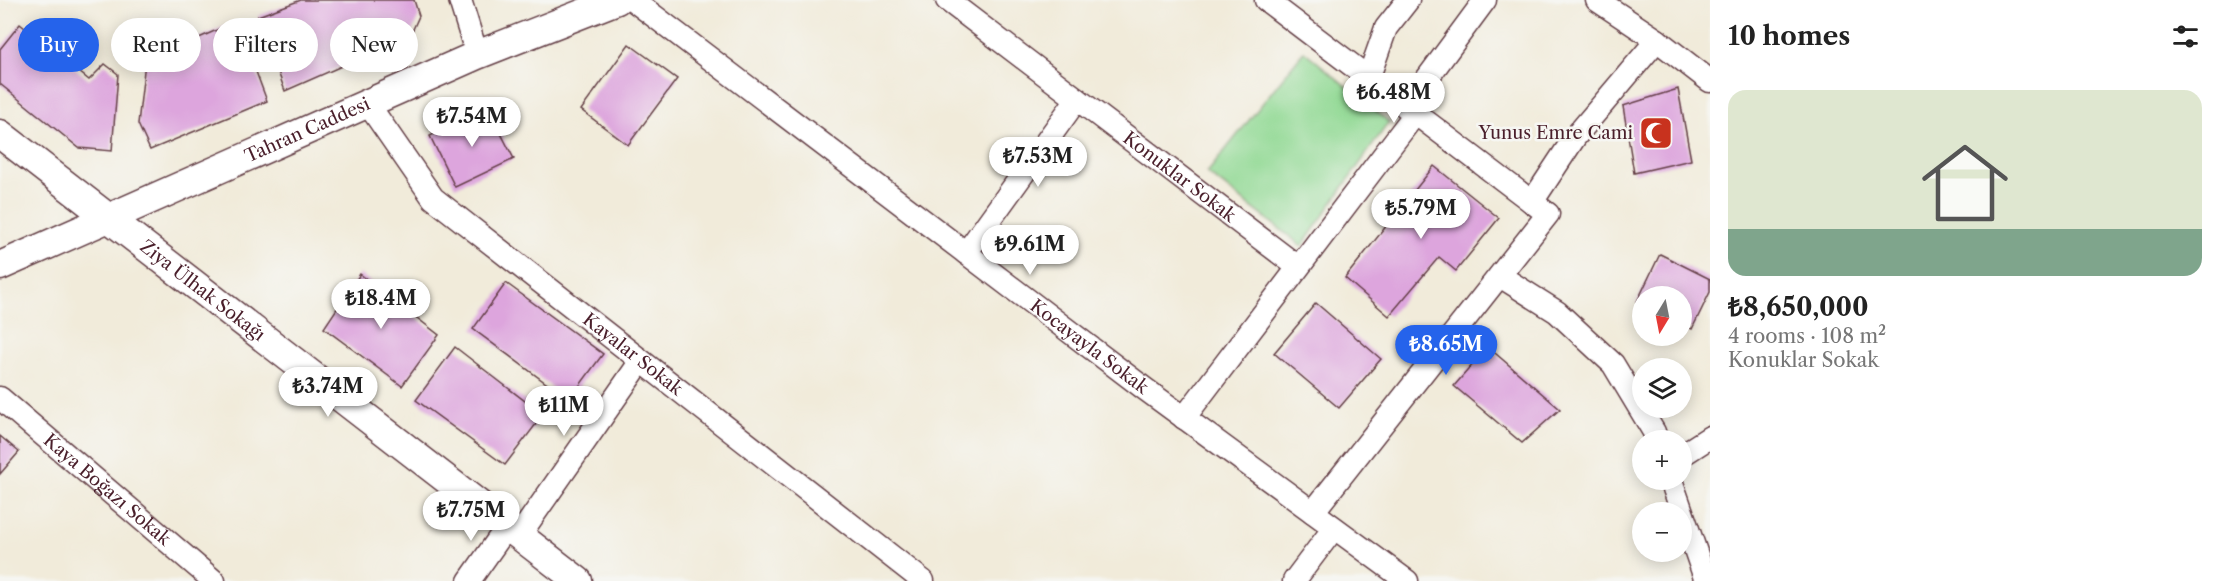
<!DOCTYPE html>
<html lang="en">
<head>
<meta charset="utf-8">
<style>
	body { margin:0; font-family:"Libre Caslon Text",serif; background:#f6f6f6; color:#222; height:100vh; display:flex; flex-direction:column; font-size:22px; white-space:nowrap }
	* { box-sizing:border-box; margin:0 }
	p { font-size:20px; color:#767676 }
	.icon { flex:none; width:33px; height:33px; fill:none; stroke:currentColor; stroke-width:2; stroke-linecap:round; stroke-linejoin:round }
	.map { position:relative; flex:1; overflow:hidden }
	.side { display:flex; flex-direction:column; background:#fff; width:510px }
	.side>* { flex:none }
	.hud { position:absolute; left:18px; top:18px; width:570px; height:54px; display:flex; gap:12px }
	.needle { width:39px; rotate:190deg }
	.controls { position:absolute; left:1632px; top:286px; display:grid; gap:12px }
	.controls a { display:grid; place-items:center; width:60px; height:60px; border-radius:50%; background:#fff; box-shadow:0 3px 15px #0003; font-size:30px }
	.price { position:absolute; translate:-50% -51px; padding:0 14px; border-radius:21px; background:#fff; color:#222; font-size:20px; line-height:39px; filter:drop-shadow(0 2px 3px #0008) }
	.price::after { content:''; position:absolute; left:50%; top:36px; width:18px; height:14px; margin-left:-9px; background:inherit; clip-path:polygon(0 0,100% 0,50% 100%) }
	.price.active { background:#2563eb; color:#fff }
	ul { padding:0; list-style:none }
	li { display:grid; align-content:center; gap:12px; height:318px; padding:0 18px }
	li span { display:grid; place-items:center; height:186px; border-radius:18px; color:#555 }
	li>.icon { margin-inline-start:auto }
	span .icon { width:108px; height:108px; fill:#fffc; stroke-width:1 }
	li b { font-size:26px }
	h2 { display:flex; justify-content:space-between; align-items:center; height:72px; padding:0 18px; font-size:26px }
	.tag { padding:0 21px; border-radius:27px; background:#fff; box-shadow:0 3px 15px #0003; font-size:21px; line-height:54px }
	.tag.active { background:#2563eb; color:#fff }
	main { display:flex; flex:1; min-height:0 }
	.map>svg:first-child { display:block }
</style>
</head>
<body>
<main>
<div class="map">
<svg width="1710" height="581" viewBox="0 0 1710 581">
	<rect width="100%" height="100%" fill="#f6f6f2"/>
	<filter id="ink" filterUnits="userSpaceOnUse"><feTurbulence type="fractalNoise" baseFrequency=".0167" numOctaves="2"/><feDisplacementMap in="SourceGraphic" scale="12" xChannelSelector="R" yChannelSelector="G"/><feConvolveMatrix kernelMatrix="1 2 1 2 8 2 1 2 1" color-interpolation-filters="sRGB"/></filter>
	<filter id="wash" filterUnits="userSpaceOnUse"><feTurbulence type="fractalNoise" baseFrequency=".008" numOctaves="4" result="noise"/><feDisplacementMap in="SourceGraphic" scale="24" xChannelSelector="R" yChannelSelector="G"/><feGaussianBlur stdDeviation="1.35" result="paint"/><feColorMatrix in="noise" values="0 0 0 0 0 0 0 0 0 0 0 0 0 0 0 0 0 1.4 0 .05"/><feComposite in="paint" operator="in"/></filter>
	<g filter="url(#wash)">
		<rect width="100%" height="100%" fill="#f1ebda"/>
		<polygon fill="#92d994" stroke="#6e7c60" stroke-width="1.5" points="1304,51 1389,122 1302,246 1207,173"/>
		<g id="blocks">
			<g fill="#dda5dd">
				<polygon points="301,0 414,0 419,16 410,36 285,91 258,16"/>
				<polygon points="237,21 267,101 150,150 138,124 145,62"/>
				<polygon points="20,24 89,80 105,64 118,74 112,151 79,148 0,84 0,49"/>
				<polygon points="629,44 677,79 628,145 581,110"/>
				<polygon points="1678,89 1691,160 1634,173 1623,106"/>
				<polygon points="488,108 514,159 455,187 430,136"/>
				<polygon points="1434,166 1499,218 1456,271 1439,257 1389,316 1345,278"/>
				<polygon points="1660,254 1710,279 1710,292 1692,329 1682,324 1682,297 1642,297 1642,305 1637,302"/>
				<polygon points="360,274 439,335 402,386 324,328"/>
				<polygon points="506,283 603,354 569,400 473,329"/>
				<polygon points="1316,303 1381,359 1339,408 1274,353"/>
				<polygon points="455,347 543,415 505,465 416,400"/>
				<polygon points="1488,347 1560,409 1522,443 1454,386"/>
				<polygon points="0,436 19,452 0,474"/>
			</g>
		</g>
	</g>
	<g filter="url(#ink)">
		<use href="#blocks" fill-opacity="0" stroke="#633e45" stroke-width="1.5"/>
		<g fill="none" stroke-linecap="round" stroke-linejoin="round">
			<defs>
				<g id="minor">
					<polyline points="460,0 477,55"/>
					<path id="s1" d="M633 0 1145 389 1407 581"/>
					<path id="s2" d="M947 0 1298 267"/>
					<polyline points="1266,0 1548,214 1313,512"/>
					<polyline points="1597,0 1657,40 1710,81"/>
					<polyline points="1368,79 1386,28 1408,0"/>
					<path id="s3" d="M368 104 433 198 923 581"/>
					<polyline points="1406,107 1485,0"/>
					<polyline points="1532,202 1575,137 1657,40"/>
					<polyline points="966,253 1077,99"/>
					<polyline points="1500,276 1557,312 1613,364 1654,432 1657,441"/>
					<path id="s4" d="M0 398 214 581"/>
					<polyline points="1184,418 1415,114"/>
					<polyline points="1682,455 1710,437"/>
					<polyline points="1671,480 1706,581"/>
					<polyline points="519,536 641,361"/>
					<polyline points="469,581 507,527"/>
					<polyline points="1294,581 1334,528"/>
				</g>
				<g id="tertiary">
					<path id="s5" d="M0 134 578 581"/>
					<path id="s6" d="M0 266 477 55 617 0"/>
				</g>
			</defs>
			<use href="#minor" stroke="#633e45" stroke-width="25"/>
			<use href="#tertiary" stroke="#633e45" stroke-width="31"/>
			<use href="#minor" stroke="#fff" stroke-width="22"/>
			<use href="#tertiary" stroke="#fff" stroke-width="28"/>
		</g>
	</g>
	<defs>
		<symbol id="mosque-square" viewBox="-11 -11 22 22"><rect x="-9" y="-9" width="18" height="18" rx="4" fill="#c8321e" stroke="#f6f6f2"/><path d="M3.5-4.9A6 6 0 1 0 3.5 4.9A5 5 0 1 1 3.5-4.9Z" fill="#fff"/></symbol>
	</defs>
	<g fill-rule="evenodd">
		<use href="#mosque-square" x="1637" y="114" width="38" height="38"/>
	</g>
	<g text-anchor="middle" stroke-width="5" stroke-linejoin="round" paint-order="stroke">
		<g font-size="18" fill="#4a1f2b" stroke="#f6f6f2">
			<text dy="6" stroke="none"><textPath href="#s6" startOffset="336">Tahran Caddesi</textPath></text>
			<text dy="6" stroke="none"><textPath href="#s2" startOffset="292">Konuklar Sokak</textPath></text>
			<text dy="6" stroke="none"><textPath href="#s5" startOffset="256">Ziya Ülhak Sokağı</textPath></text>
			<text dy="6" stroke="none"><textPath href="#s1" startOffset="573">Kocayayla Sokak</textPath></text>
			<text dy="6" stroke="none"><textPath href="#s3" startOffset="368">Kayalar Sokak</textPath></text>
			<text dy="6" stroke="none"><textPath href="#s4" startOffset="141">Kaya Boğazı Sokak</textPath></text>
		</g>
		<g font-size="18" fill="#4a1f2b" stroke="#f6f6f2" text-anchor="end">
			<text x="1633" y="139">Yunus Emre Cami</text>
		</g>
	</g>
</svg>
<div class="controls">
<a><svg class="needle" viewBox="-14 -14 28 28"><path d="M0-13l5 13h-10z" fill="#e53935"/><path d="M0 13l5-13h-10z" fill="#767676"/></svg></a>
<a><svg class="icon" aria-label="layers" viewBox="0 0 24 24"><path d="M12 4l9 5-9 5-9-5zM3 14l9 5 9-5"/></svg></a>
<a>+</a>
<a>−</a>
</div>
<b class="price" style="left:1394px;top:124px">₺6.48M</b>
<b class="price" style="left:472px;top:148px">₺7.54M</b>
<b class="price" style="left:1038px;top:188px">₺7.53M</b>
<b class="price" style="left:1421px;top:240px">₺5.79M</b>
<b class="price" style="left:1030px;top:276px">₺9.61M</b>
<b class="price" style="left:381px;top:330px">₺18.4M</b>
<b class="price active" style="left:1446px;top:376px">₺8.65M</b>
<b class="price" style="left:328px;top:418px">₺3.74M</b>
<b class="price" style="left:564px;top:437px">₺11M</b>
<b class="price" style="left:471px;top:542px">₺7.75M</b>
<div class="hud">
<a class="tag active">Buy</a>
<a class="tag">Rent</a>
<a class="tag">Filters</a>
<a class="tag">New</a>
</div>
</div>
<section class="side">
<h2>10 homes<svg class="icon" aria-label="filters" viewBox="0 0 24 24"><path d="M4 7h16M4 17h16"/><circle cx="9" cy="7" r="2"/><circle cx="15" cy="17" r="2"/></svg></h2>
<ul>
<li><span style="background:linear-gradient(#dfe7d0 75%,#7fa58c 0)"><svg class="icon" aria-label="home" viewBox="0 0 24 24"><path d="M3 11l9-7 9 7M6 9v11h12V9"/></svg></span><div><b>₺8,650,000</b><p>4 rooms · 108 m²</p><p>Konuklar Sokak</p></div></li>
</ul>
</section>
</main>
</body>
</html>
